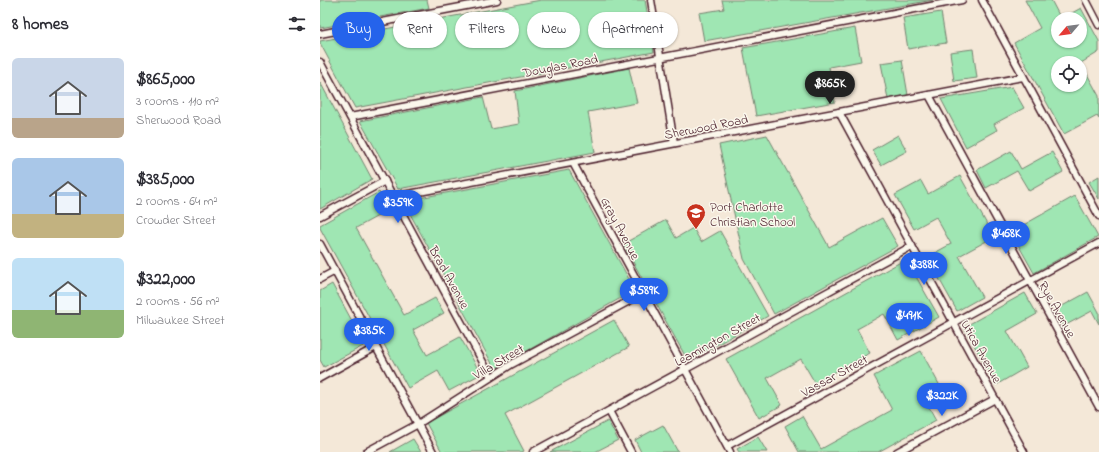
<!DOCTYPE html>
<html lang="en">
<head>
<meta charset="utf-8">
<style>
	body { margin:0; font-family:"Indie Flower",sans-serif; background:#f2f2f3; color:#2b2b33; height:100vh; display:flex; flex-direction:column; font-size:15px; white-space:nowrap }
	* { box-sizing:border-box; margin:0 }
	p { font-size:13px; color:#7c7c81 }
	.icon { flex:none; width:22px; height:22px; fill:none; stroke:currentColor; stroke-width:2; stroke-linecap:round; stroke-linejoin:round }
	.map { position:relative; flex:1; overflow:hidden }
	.panel { display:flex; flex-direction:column; background:#fff; width:320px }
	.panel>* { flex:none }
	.top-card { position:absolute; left:12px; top:12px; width:380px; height:36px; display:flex; gap:8px }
	.needle { width:26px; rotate:241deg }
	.tools { position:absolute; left:731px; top:12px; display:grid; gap:8px }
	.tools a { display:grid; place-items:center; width:36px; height:36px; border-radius:50%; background:#fff; box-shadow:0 1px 3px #0004; font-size:20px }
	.price { position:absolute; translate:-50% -34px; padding:0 9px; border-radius:14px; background:#2563eb; color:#fff; font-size:13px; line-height:26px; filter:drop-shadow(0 1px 2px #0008) }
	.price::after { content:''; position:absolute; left:50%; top:24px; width:12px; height:9px; margin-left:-6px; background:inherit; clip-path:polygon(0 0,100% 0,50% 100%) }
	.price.current { background:#222; color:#fff }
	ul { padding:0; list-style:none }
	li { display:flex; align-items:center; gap:12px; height:100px; padding:0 12px }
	li span { display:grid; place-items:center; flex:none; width:112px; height:80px; border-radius:6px; color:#555 }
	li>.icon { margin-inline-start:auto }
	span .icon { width:48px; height:48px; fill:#fffc; stroke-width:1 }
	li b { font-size:17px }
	h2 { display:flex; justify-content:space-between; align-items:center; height:48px; padding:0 12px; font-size:17px }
	.pill { padding:0 14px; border-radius:18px; background:#fff; box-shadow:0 1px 3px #0004; font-size:14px; line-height:36px }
	.pill.current { background:#2563eb; color:#fff }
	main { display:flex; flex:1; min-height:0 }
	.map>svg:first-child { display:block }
</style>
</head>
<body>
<main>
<section class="panel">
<h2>8 homes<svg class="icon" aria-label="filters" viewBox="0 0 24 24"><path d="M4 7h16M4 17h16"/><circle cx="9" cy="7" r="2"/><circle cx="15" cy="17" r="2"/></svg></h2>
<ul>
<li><span style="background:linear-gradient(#c9d6e8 75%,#b9a48a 0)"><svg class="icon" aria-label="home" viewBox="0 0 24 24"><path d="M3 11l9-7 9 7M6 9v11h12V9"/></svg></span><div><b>$865,000</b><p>3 rooms · 110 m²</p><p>Sherwood Road</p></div></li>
<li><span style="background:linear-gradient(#a9c7e8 70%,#c2b280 0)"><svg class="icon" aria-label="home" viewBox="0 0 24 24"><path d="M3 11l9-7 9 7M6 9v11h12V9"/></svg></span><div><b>$385,000</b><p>2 rooms · 64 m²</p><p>Crowder Street</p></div></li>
<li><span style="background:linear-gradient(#bfe0f5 65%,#8fb573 0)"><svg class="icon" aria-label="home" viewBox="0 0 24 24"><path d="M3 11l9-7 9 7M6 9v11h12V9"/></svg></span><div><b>$322,000</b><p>2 rooms · 56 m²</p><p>Milwaukee Street</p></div></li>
</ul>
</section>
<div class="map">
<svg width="779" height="452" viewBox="0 0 779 452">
	<rect width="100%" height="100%" fill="#f4e8d8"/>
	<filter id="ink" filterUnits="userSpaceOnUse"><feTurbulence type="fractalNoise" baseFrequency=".025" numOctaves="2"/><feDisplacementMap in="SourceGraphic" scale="8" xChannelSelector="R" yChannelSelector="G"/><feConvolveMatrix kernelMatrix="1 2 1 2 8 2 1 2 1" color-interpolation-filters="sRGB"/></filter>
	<g filter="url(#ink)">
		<g fill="#9fe6b3" stroke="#74826f" fill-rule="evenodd">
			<polygon points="0,0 107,0 109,8 0,28"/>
			<polygon points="221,0 325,0 334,52 35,108 0,43 0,41"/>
			<polygon points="402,0 613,0 384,41 379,13 404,9"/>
			<path d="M705 0H731L741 19 761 8 779 41V52L761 63 779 96V119L777 116 744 134 694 43 720 28ZM738 19H760V41H738ZM738 63H760V85H738Z"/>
			<polygon points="621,12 626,43 588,49 583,18"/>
			<polygon points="535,28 541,61 509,67 515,102 436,116 423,48"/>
			<polygon points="653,49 657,78 634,81 630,52"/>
			<polygon points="582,60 588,95 568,99 561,63"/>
			<polygon points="309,68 317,103 268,112 275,152 78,189 40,121 163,97 171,129 199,124 195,91"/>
			<polygon points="0,82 52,179 0,209"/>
			<polygon points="692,87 704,108 674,124 677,130 646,147 621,99"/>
			<polygon points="447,135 509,247 562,218 578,246 454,314 424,259 399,145"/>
			<polygon points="578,135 587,151 561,165 552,150"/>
			<polygon points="691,151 701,169 732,152 743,172 709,191 697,171 666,188 657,170"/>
			<polygon points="249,170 315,290 175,369 83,201"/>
			<polygon points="640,176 674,237 639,256 662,297 637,311 607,257 631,244 616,217 594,229 575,195 601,181 608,194"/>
			<polygon points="779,176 779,199 769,182"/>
			<polygon points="59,192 69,210 36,228 84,315 115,298 124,313 93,330 107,355 140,337 161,374 129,391 118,371 88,388 0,228 0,225"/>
			<polygon points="755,196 778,237 714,273 691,232"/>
			<polygon points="346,220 356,238 373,228 381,242 400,231 448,316 368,361 303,244"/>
			<polygon points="586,259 619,317 578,340 564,314 537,329 550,353 495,383 481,359 447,378 462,405 439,418 406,359"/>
			<polygon points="12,284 45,345 4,367 0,360 0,291"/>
			<polygon points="768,292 779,312 779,324 772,311 744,326 735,310"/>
			<polygon points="705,293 717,314 687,331 707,367 676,385 644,327"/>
			<polygon points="294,320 309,347 185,415 204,451 202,452 122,452 106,423"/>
			<polygon points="601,351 620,386 603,396 616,420 558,452 479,452 465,426 482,416 501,449 572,410 554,376"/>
			<polygon points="288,421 298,440 275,452 230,452"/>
			<polygon points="343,425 358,452 321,452 315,440"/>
			<polygon points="438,437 447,452 419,452 417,449"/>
			<polygon points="93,439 101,452 70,452"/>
		</g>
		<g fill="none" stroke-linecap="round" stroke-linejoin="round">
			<defs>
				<g id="street">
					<polyline points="331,0 354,143"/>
					<polyline points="662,0 779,216"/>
					<polyline points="766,0 779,25"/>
					<polyline points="0,34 177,0"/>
					<polyline points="0,62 171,377"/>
					<polyline points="609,95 779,407"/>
					<polyline points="519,112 704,452"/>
					<polyline points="30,117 642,0"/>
					<polyline points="253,163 410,452"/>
					<polyline points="73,197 703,77"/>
					<polyline points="0,216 65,181"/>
					<polyline points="0,244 113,452"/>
					<polyline points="0,279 15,271"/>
					<polyline points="0,378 56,347"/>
					<polyline points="289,411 311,452"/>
					<polyline points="407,446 779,243"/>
					<polyline points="46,452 98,424 192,364 324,293"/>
					<polyline points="213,452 592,246"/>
					<polyline points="577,452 675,399"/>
				</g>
			</defs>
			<use href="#street" stroke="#4a1f2b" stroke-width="9"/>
			<use href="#street" stroke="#fbf7ec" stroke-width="6"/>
		</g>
	</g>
	<defs>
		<symbol id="school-pin" viewBox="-11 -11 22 30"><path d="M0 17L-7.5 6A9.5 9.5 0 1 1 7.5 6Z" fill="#c8321e" stroke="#fbf7ec"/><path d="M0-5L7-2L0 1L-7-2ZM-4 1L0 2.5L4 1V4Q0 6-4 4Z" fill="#fff"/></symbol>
	</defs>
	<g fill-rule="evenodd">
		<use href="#school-pin" x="365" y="202" width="22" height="30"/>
	</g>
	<g text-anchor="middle" stroke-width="3" stroke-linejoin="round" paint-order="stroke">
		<g font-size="13" fill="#4a1f2b" stroke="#fbf7ec">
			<text transform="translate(240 65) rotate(-11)" y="5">Douglas Road</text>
			<text transform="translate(386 126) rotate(-11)" y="5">Sherwood Road</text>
			<text transform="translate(301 228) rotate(62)" y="5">Gray Avenue</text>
			<text transform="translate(130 277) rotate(61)" y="5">Brad Avenue</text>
			<text transform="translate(738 309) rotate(61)" y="5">Rye Avenue</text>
			<text transform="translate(397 339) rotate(-29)" y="5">Leamington Street</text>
			<text transform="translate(662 351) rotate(61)" y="5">Utica Avenue</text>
			<text transform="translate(178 361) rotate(-31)" y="5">Villa Street</text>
			<text transform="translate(514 375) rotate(-29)" y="5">Vassar Street</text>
		</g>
		<g font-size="13" fill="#4a1f2b" stroke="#fbf7ec" text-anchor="start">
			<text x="390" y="211">Port Charlotte<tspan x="390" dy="15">Christian School</tspan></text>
		</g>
	</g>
</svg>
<div class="tools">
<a><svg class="needle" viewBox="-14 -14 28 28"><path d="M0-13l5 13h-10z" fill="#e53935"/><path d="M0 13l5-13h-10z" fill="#7c7c81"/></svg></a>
<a><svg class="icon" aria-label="locate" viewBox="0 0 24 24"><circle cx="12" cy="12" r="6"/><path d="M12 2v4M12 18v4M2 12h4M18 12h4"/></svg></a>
</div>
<b class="price current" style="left:510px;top:105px">$865K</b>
<b class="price" style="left:78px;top:224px">$359K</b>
<b class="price" style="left:686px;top:255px">$468K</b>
<b class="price" style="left:604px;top:286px">$388K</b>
<b class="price" style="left:324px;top:312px">$589K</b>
<b class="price" style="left:589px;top:337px">$491K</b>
<b class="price" style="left:49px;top:352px">$385K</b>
<b class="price" style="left:622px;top:417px">$322K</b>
<div class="top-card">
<a class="pill current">Buy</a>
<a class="pill">Rent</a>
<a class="pill">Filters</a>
<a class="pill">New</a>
<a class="pill">Apartment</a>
</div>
</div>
</main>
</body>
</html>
